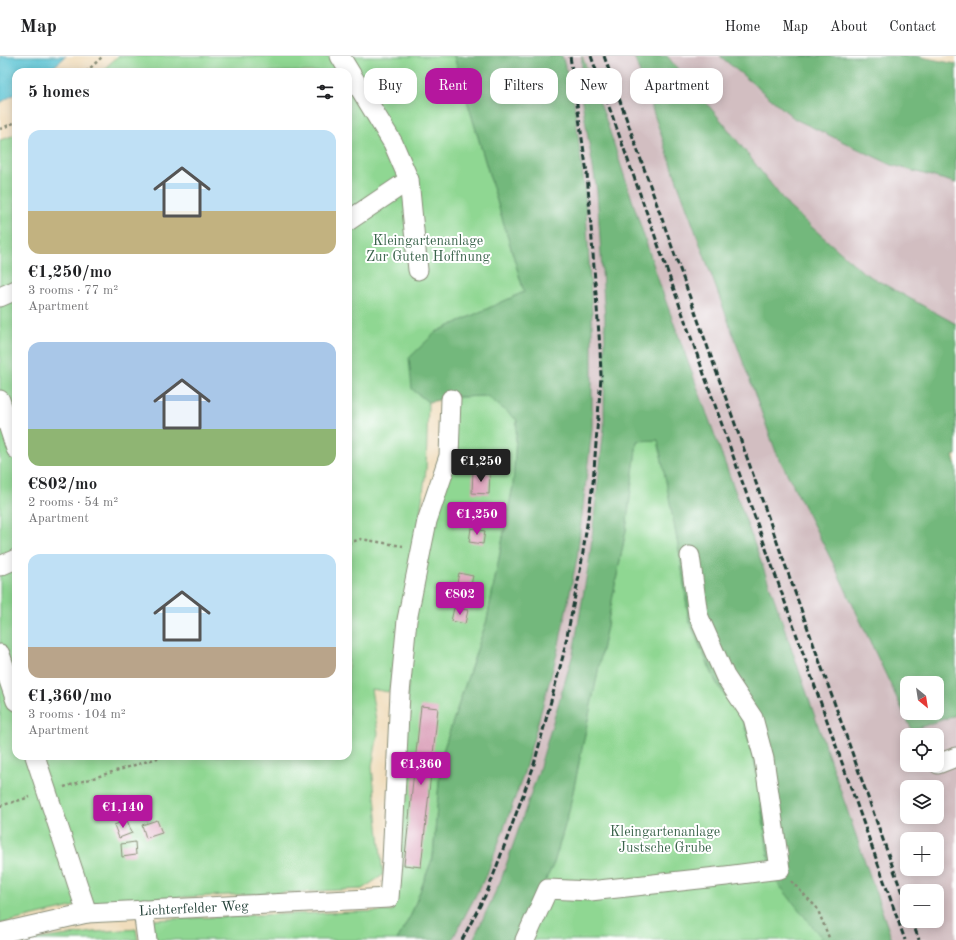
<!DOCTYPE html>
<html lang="en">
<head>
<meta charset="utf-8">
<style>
	body { margin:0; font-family:"Old Standard TT",serif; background:#f2f2f2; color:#202124; height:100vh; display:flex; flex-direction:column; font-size:15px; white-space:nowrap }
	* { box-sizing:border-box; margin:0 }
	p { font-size:13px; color:#757577 }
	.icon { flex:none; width:22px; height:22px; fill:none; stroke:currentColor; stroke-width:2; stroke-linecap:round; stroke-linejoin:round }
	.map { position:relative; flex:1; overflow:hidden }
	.sheet { position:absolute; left:12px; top:12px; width:340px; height:692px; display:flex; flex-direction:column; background:#fff; border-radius:12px; box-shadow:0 2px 10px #0003 }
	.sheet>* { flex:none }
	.guide { position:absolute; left:364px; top:12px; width:380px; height:36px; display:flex; gap:8px }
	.needle { width:26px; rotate:150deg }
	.tools { position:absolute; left:900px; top:620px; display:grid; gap:8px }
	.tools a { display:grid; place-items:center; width:44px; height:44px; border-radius:8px; background:#fff; box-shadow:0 2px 10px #0003; font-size:20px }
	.price { position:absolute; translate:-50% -34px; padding:0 9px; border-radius:4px; background:#b5179e; color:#fff; font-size:13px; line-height:26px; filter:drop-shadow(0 1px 2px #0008) }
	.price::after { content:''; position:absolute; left:50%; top:24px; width:12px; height:9px; margin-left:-6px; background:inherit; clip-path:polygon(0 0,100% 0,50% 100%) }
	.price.selected { background:#222; color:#fff }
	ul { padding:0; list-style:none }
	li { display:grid; align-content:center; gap:8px; height:212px; padding:0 16px }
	li span { display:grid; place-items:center; height:124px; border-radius:12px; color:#555 }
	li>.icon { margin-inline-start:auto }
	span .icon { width:72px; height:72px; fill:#fffc; stroke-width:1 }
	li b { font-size:17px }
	h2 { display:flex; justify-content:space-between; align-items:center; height:48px; padding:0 16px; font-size:17px }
	.pill { padding:0 14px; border-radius:12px; background:#fff; box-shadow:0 2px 10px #0003; font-size:14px; line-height:36px }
	.pill.selected { background:#b5179e; color:#fff }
	header { display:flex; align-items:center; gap:24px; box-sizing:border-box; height:56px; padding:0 20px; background:#fff; border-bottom:1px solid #e0e0e0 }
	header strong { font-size:19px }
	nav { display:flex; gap:22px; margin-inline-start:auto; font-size:14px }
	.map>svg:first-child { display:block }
</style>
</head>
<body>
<header>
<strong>Map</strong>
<nav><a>Home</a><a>Map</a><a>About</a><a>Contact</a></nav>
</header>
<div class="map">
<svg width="956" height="884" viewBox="0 0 956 884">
	<rect width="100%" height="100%" fill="#fff"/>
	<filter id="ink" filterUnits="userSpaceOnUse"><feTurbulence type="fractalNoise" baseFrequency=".025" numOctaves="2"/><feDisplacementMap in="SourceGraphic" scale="8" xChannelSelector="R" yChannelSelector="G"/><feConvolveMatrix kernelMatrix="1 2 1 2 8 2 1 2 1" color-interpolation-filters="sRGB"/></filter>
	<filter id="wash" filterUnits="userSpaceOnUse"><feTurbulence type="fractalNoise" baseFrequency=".012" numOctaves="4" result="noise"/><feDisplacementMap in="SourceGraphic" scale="16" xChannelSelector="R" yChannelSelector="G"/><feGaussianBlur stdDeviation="0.9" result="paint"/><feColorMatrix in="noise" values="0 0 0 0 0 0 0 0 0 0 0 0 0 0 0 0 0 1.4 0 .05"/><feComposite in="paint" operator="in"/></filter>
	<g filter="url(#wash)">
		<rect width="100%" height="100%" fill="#f0ddbc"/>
		<g fill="#d2bec1" fill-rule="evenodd">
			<polygon points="562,0 582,0 581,39 597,135 605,262 604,372 590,500 573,598 538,717 501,824 473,884 452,884 487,818 523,720 557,598 577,502 592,372 592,258 585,137 573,38"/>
			<path d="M583 0H634L677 125 776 396 833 507 912 674 956 659V884H892L772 536 661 232 604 58ZM907 679H937V709H907ZM907 731H937V761H907ZM907 783H937V813H907ZM907 835H937V865H907Z"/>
			<polygon points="667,0 916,0 956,8 956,268 864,217 789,151 724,68"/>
		</g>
		<g fill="#8fd792" stroke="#578a63">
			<polygon points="118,0 454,0 524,236 436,276 412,333 428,346 426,414 416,489 389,636 371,633 378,677 372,711 383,819 362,833 144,843 84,848 0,868 0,84 7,82 16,78 16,700 348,700 348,16 101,16"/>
			<polygon points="488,340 517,364 513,430 487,564 441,701 433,801 411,859 397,884 154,884 152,864 255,859 392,855 413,564 457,341"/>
			<polygon points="637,384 659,384 681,505 689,565 716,626 744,667 755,708 822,884 517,884 554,807 569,755 595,630 626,474"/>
			<polygon points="136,873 138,884 28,884 94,876"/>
		</g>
		<g fill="#73b87c" stroke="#497a58" fill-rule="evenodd">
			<polygon points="454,0 562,0 573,38 585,137 592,258 592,372 577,502 557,598 523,720 487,818 452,884 397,884 411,859 433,801 441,701 487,564 513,430 517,364 487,340 457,341 428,346 412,333 409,302 436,276 524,236"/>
			<polygon points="582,0 604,58 661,232 772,536 892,884 822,884 821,881 771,819 755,708 744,667 716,626 689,565 681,505 658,384 637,385 626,474 595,630 569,755 554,807 517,884 473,884 501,824 538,717 573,598 590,500 604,372 605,262 597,135 581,39"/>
			<path d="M634 0H667L724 68 789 151 864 217 956 268V399L953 400 956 410V659L912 674 833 507 776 396 677 125ZM907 627H937V657H907Z"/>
			<polygon points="720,0 916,0 956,8 956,127 892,109 795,63"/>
		</g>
		<polygon fill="#59c3d3" stroke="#3c8084" points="0,0 66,0 48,16 16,16 16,37 0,47"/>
		<g id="blocks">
			<g fill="#dda6bd">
				<polygon points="473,415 490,417 489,438 472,437"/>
				<polygon points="471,472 485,475 483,488 469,486"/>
				<polygon points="459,517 473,520 470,533 456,531"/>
				<polygon points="454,552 468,554 465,568 451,565"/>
				<polygon points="421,650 438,652 421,811 404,809"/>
				<polygon points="127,764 132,777 119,782 114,769"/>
				<polygon points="157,764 162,777 146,782 142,769"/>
				<polygon points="135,786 136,799 122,801 121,788"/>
			</g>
		</g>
	</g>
	<g filter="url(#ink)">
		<use href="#blocks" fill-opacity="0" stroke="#888d78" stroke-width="1"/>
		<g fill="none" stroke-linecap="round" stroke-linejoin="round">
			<defs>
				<g id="minor">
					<polyline points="340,0 393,87 409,124 418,214"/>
					<polyline points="348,165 409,124"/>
					<polyline points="0,241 16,234"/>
					<polyline points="0,344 16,393"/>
					<polyline points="0,510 16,503"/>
					<polyline points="0,598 16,645"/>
					<polyline points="35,700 87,857"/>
					<polyline points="938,708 956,701"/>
					<polyline points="143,854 147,884"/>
					<path id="s1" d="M0 877 87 857 389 842 392 805 400 637 407 564 427 465 449 400 451 343"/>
					<polyline points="525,884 548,833 590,835 726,820 780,813 764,703 753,662 725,620 698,559 690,500"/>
				</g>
			</defs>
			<use href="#minor" stroke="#888d78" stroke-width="21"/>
			<g stroke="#888d78" stroke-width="2.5" stroke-dasharray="3 3" stroke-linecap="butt">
				<polyline points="86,16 103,0"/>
				<polyline points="0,73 16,66"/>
				<polyline points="348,487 361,483 403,490"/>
				<polyline points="64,731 164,700"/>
				<polyline points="0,750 30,741"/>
				<polyline points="791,825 817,852 830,884"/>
			</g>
			<use href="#minor" stroke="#fff" stroke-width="19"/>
			<g stroke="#1f3d34" stroke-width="3" stroke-dasharray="6 3" stroke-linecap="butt">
				<polyline points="591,0 905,884"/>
				<polyline points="604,0 907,851"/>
				<polyline points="912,865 919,884"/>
				<polyline points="462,884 488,834 533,712 563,600 581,510 593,427 601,321 600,292 587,117 570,0"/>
			</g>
		</g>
	</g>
	<g text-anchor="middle" stroke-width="4" stroke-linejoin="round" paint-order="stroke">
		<g font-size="14" fill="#3b644c" stroke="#fff">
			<text x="428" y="189">Kleingartenanlage<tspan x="428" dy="16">Zur Guten Hoffnung</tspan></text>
			<text x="665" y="780">Kleingartenanlage<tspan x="665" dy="16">Justsche Grube</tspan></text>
		</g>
		<g font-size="14" fill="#1f3d34" stroke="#fff">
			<text dy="5" stroke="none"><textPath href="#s1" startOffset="196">Lichterfelder Weg</textPath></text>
		</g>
	</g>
</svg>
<div class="tools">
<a><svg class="needle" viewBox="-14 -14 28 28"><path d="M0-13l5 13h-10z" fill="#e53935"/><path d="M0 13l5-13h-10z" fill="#757577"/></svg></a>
<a><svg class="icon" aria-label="locate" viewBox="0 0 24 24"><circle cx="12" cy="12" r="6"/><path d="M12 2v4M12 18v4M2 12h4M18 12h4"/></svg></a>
<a><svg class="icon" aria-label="layers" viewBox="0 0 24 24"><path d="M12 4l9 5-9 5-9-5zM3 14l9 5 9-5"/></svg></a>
<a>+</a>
<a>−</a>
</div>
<b class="price selected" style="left:481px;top:427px">€1,250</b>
<b class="price" style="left:477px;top:480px">€1,250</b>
<b class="price" style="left:460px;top:560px">€802</b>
<b class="price" style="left:421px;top:730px">€1,360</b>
<b class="price" style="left:123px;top:773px">€1,140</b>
<div class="guide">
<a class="pill">Buy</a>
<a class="pill selected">Rent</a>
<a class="pill">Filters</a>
<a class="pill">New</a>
<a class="pill">Apartment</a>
</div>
<section class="sheet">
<h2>5 homes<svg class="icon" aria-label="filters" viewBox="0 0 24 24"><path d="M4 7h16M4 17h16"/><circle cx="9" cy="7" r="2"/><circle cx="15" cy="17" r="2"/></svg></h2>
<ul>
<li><span style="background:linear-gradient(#bfe0f5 65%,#c2b280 0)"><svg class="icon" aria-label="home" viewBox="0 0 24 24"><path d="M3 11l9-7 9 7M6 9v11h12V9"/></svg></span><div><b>€1,250/mo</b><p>3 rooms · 77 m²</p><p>Apartment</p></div></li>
<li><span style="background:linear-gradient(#a9c7e8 70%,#8fb573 0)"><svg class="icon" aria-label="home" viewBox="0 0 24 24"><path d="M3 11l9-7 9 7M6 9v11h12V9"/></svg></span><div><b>€802/mo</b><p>2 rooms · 54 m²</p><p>Apartment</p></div></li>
<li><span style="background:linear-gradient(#bfe0f5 75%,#b9a48a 0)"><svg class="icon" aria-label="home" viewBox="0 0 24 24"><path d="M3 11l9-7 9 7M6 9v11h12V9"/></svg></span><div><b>€1,360/mo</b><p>3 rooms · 104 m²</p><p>Apartment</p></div></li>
</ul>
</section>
</div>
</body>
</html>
